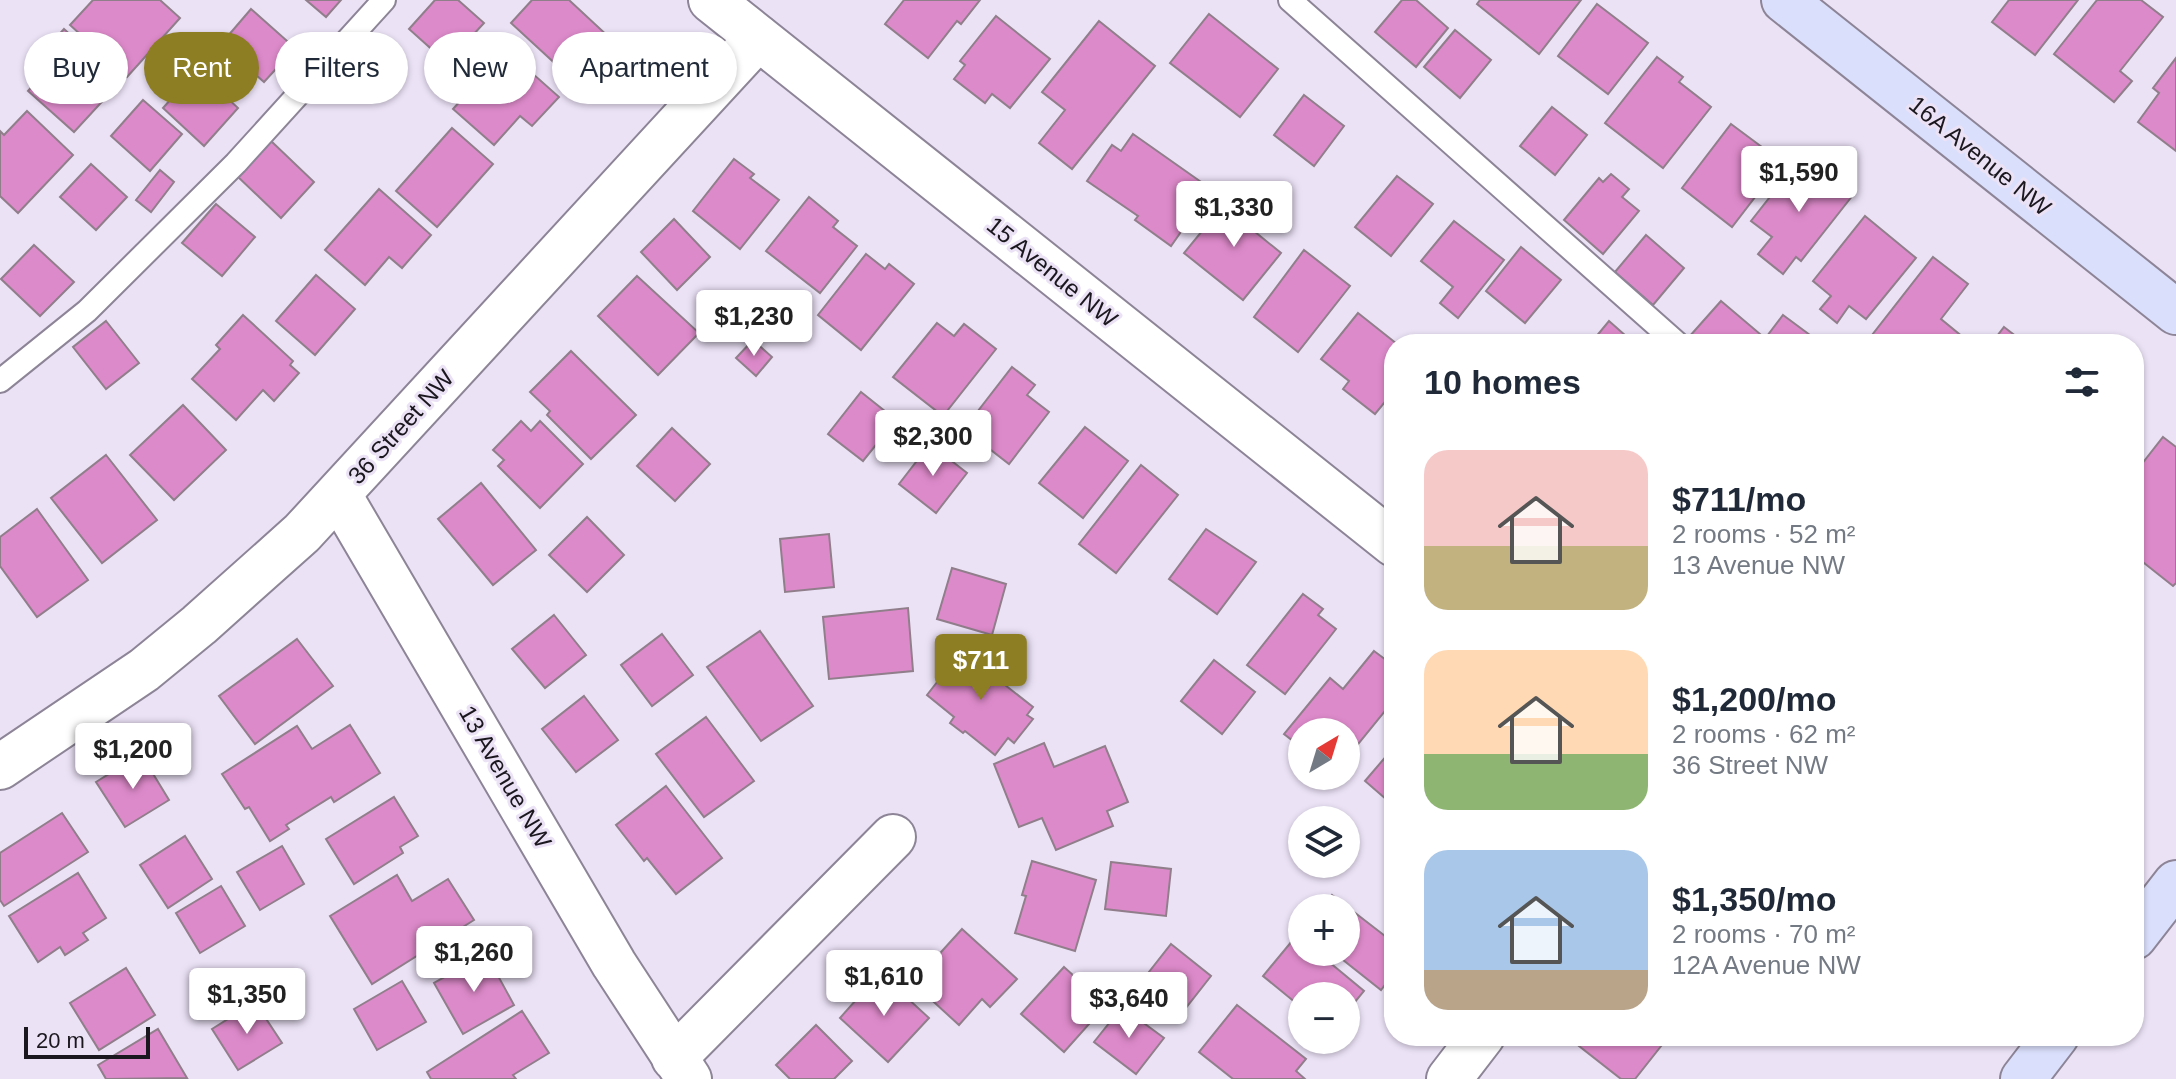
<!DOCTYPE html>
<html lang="en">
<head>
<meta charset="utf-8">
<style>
	body { margin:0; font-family:Arial,sans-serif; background:#f2f2f3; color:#1f2937; height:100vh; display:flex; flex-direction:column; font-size:30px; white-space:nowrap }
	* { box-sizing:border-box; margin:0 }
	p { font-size:26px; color:#747a83 }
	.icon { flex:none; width:44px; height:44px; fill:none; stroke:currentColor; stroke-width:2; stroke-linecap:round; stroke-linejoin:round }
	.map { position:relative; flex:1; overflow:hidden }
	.sheet { position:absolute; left:1384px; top:334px; width:760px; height:712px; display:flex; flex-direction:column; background:#fff; border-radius:32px; box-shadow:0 2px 6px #0004 }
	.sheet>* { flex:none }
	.hud { position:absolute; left:24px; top:32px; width:760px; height:72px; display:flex; gap:16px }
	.needle { width:52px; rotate:38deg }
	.tools { position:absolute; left:1288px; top:718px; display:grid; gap:16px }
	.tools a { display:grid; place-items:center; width:72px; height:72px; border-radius:50%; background:#fff; box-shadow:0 2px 6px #0004; font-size:40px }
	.scale { position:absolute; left:24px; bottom:20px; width:126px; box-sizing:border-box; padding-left:8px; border:4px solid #1b171e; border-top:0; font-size:22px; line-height:28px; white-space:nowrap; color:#1b171e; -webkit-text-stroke:6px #ebe2f6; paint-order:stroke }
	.price { position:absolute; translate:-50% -68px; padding:0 18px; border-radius:8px; background:#fff; color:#222; font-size:26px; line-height:52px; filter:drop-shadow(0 2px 4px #0008) }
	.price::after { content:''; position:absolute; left:50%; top:48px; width:24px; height:18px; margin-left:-12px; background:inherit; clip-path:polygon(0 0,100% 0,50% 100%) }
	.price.on { background:#8d7d23; color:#fff }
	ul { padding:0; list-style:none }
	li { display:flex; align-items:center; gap:24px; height:200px; padding:0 40px }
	li span { display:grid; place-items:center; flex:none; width:224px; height:160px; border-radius:24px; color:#555 }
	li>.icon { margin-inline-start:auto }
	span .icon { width:96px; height:96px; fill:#fffc; stroke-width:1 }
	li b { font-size:34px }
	h2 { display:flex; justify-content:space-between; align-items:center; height:96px; padding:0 40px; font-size:34px }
	.chip { padding:0 28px; border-radius:36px; background:#fff; box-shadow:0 2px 6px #0004; font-size:28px; line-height:72px }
	.chip.on { background:#8d7d23; color:#fff }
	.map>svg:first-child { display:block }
</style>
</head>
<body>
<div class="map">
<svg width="2176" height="1079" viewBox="0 0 2176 1079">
	<rect width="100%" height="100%" fill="#ebe2f6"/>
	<g fill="#dd8aca" stroke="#907e8b" stroke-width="2">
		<polygon points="93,0 160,0 180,18 127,77 70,25"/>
		<polygon points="306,0 341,0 326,17"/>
		<polygon points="435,0 458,0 484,23 447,63 409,29"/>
		<polygon points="532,0 569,0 611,39 573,80 511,23"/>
		<polygon points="904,0 980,0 961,24 957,21 928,58 885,24"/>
		<polygon points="1402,0 1416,0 1448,28 1416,67 1375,32"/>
		<polygon points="1480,0 1581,0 1539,54 1477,4"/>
		<polygon points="2009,0 2078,0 2035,55 1992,22"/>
		<polygon points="2097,0 2141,0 2163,17 2120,71 2132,81 2114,102 2054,54"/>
		<polygon points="1597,4 1648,43 1608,94 1558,56"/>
		<polygon points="251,9 295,48 264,82 221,44"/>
		<polygon points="1209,14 1278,69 1240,117 1170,63"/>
		<polygon points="996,16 1050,59 1010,108 992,94 985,103 954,79 965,65 960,61"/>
		<polygon points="1099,21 1155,66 1072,169 1039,143 1065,110 1042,92"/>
		<polygon points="64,29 121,81 74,132 28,91 50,66 39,57"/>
		<polygon points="1455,30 1491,60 1460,98 1424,67"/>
		<polygon points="506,50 559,97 532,126 520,116 494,145 453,109"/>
		<polygon points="1657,57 1683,77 1679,82 1711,107 1663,168 1605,123"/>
		<polygon points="2176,58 2176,151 2138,122 2159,93 2153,88"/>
		<polygon points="197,70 238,108 204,146 163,108"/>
		<polygon points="1304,95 1344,126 1314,166 1274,135"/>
		<polygon points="143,100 182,134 150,171 111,136"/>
		<polygon points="1552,107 1587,135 1555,175 1520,146"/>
		<polygon points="27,111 73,155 18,213 0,196 0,131 4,135"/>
		<polygon points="1731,124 1782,162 1732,227 1682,188"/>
		<polygon points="452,128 493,164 437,227 396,191"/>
		<polygon points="1133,134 1211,189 1171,246 1135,220 1138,216 1087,181 1112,145 1121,151"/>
		<polygon points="270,140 314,182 281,218 237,176"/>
		<polygon points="1802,156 1853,195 1801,261 1796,257 1783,274 1758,254 1772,237 1751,221"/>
		<polygon points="734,159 754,174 750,178 779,200 740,249 693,211"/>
		<polygon points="91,164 127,197 96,230 60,197"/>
		<polygon points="160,170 174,182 151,212 136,200"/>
		<polygon points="1611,174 1629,189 1622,197 1639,211 1603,254 1564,220 1599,178 1603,182"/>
		<polygon points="1397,176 1433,204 1391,256 1355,227"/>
		<polygon points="379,189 431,235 402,268 389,257 365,285 325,250"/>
		<polygon points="809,197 838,221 833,227 857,246 820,293 766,251"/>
		<polygon points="1230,197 1261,221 1254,231 1281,253 1243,300 1184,253"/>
		<polygon points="216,204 255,237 222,276 182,243"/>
		<polygon points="1865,216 1916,258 1866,319 1849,306 1837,323 1820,309 1831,296 1813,281"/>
		<polygon points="674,219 710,257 677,290 641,252"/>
		<polygon points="1454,221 1504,260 1458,318 1440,303 1453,287 1421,261"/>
		<polygon points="1646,235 1684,268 1653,305 1615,272"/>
		<polygon points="34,245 74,282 40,316 1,279"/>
		<polygon points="1521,247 1561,280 1525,323 1486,291"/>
		<polygon points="1304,250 1350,286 1298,352 1254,317"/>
		<polygon points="866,254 885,269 889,264 914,284 861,350 818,315"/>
		<polygon points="1933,257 1968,284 1941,319 1964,338 1959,344 1865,344"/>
		<polygon points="316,275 355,309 315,355 276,321"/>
		<polygon points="637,276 699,333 658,375 598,316"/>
		<polygon points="1721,301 1760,334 1750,344 1697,344 1689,337"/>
		<polygon points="1358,313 1397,344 1394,344 1394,391 1375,414 1343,389 1349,381 1321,359"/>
		<polygon points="243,315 293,361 290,365 299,373 274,401 263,390 236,420 192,379 220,349 216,345"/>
		<polygon points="1783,315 1818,341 1816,344 1761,344"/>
		<polygon points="106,321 139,363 106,389 73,347"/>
		<polygon points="1609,321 1635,344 1590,344"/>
		<polygon points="937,323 954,336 964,324 996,349 943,416 893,377"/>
		<polygon points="2004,327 2026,344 1991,344"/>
		<polygon points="753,340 772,357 756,376 736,358"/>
		<polygon points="571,351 636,415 591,459 547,415 550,411 530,392"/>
		<polygon points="1012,367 1035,385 1027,395 1049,412 1009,464 964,429"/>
		<polygon points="861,392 896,420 863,461 828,434"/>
		<polygon points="183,405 226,450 174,500 130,455"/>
		<polygon points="521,421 531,431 540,421 583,464 540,508 498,466 504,460 493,450"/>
		<polygon points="1085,427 1128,461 1083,518 1039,483"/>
		<polygon points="672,428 710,464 675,501 637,466"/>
		<polygon points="2163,437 2176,447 2176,583 2173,586 2134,555 2134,474"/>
		<polygon points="930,444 967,473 936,513 899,484"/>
		<polygon points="106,455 157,520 102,563 51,498"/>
		<polygon points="1141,465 1178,495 1116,573 1079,544"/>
		<polygon points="481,483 536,550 493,585 438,519"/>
		<polygon points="37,509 88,580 37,617 0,566 0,537"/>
		<polygon points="587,517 624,555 587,592 549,555"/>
		<polygon points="1206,529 1256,562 1217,614 1169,579"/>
		<polygon points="829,534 834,587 785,592 780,539"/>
		<polygon points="952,568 1006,584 992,635 937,619"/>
		<polygon points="1303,594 1323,609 1318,615 1336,629 1285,694 1247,665"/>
		<polygon points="908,608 913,671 829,679 823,617"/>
		<polygon points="554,615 586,655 545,688 512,649"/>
		<polygon points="760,631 813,706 761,741 707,667"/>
		<polygon points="662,634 693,675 652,706 621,665"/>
		<polygon points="297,639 333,686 255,744 219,696"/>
		<polygon points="966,645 1004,676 1000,681 1033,707 1027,715 1033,719 1014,743 1008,738 995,755 965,731 963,733 950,723 954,717 927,695"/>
		<polygon points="1374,651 1394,666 1394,700 1346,759 1346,732 1302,732 1302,748 1284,734 1330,678 1343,689"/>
		<polygon points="1214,660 1255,692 1222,734 1181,701"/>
		<polygon points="584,696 618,740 576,772 542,729"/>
		<polygon points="706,717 754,781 704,817 656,754"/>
		<polygon points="350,725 380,773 334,802 331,797 286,825 289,829 270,841 249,807 245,809 222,774 297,726 312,749"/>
		<polygon points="1044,743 1054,767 1105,746 1128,802 1107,811 1113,826 1056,850 1042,818 1019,827 994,764"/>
		<polygon points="1394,747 1394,806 1365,781"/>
		<polygon points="141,754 169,800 125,827 96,782"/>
		<polygon points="666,786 722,858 676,894 647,858 644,861 616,825"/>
		<polygon points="394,797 418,836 400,847 403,853 354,884 326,839"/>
		<polygon points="62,813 88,852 4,906 0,900 0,853"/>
		<polygon points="185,836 212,879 168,908 140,865"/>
		<polygon points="282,846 304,884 260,910 237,872"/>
		<polygon points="1032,861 1096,880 1075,951 1015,933 1026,896 1022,895"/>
		<polygon points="1111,862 1171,869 1166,916 1105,909"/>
		<polygon points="78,873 106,918 83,933 88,940 65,955 60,947 38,962 9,916"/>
		<polygon points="397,875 412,901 448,879 474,920 372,984 330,916"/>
		<polygon points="221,886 245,926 200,953 176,913"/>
		<polygon points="1332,895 1394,943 1394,973 1381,990 1333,952 1346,952 1346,908 1322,908"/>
		<polygon points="962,929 1017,979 990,1007 982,999 959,1025 913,983"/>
		<polygon points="1297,935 1302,939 1302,952 1317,952 1364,991 1346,1013 1346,996 1302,996 1302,1008 1263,976"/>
		<polygon points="1171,944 1211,976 1185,1009 1145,977"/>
		<polygon points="486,954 514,1005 463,1034 434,983"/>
		<polygon points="1064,967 1106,1005 1064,1052 1021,1014"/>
		<polygon points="126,968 155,1015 99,1050 70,1003"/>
		<polygon points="880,973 929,1018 888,1062 840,1018"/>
		<polygon points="402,981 426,1022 377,1050 354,1009"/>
		<polygon points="255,1002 282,1043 238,1070 212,1029"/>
		<polygon points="1237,1005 1306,1059 1296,1071 1305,1079 1233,1079 1199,1052"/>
		<polygon points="1122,1007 1164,1038 1136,1074 1094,1042"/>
		<polygon points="522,1011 549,1053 513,1075 516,1079 431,1079 427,1072"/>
		<polygon points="816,1025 852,1061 834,1079 790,1079 776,1065"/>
		<polygon points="158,1029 187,1078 106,1079 98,1065"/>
		<polygon points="1587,1036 1669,1036 1635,1079 1621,1079 1579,1046"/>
	</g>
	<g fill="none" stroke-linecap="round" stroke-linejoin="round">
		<defs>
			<g id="lane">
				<polyline points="1290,0 1678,344"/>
				<polyline points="0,381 87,311 236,163 384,0"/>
			</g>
			<g id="street">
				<polyline points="711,0 1394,544"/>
				<polyline points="339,495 614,964 689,1079"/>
				<polyline points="0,767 144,670 199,625 302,533 758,38"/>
				<polyline points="674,1058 893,837"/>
				<polyline points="1449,1079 1482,1036"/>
			</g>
			<g id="secondary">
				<polyline points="1784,0 2176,312"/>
				<polyline points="2134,937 2176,883"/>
				<polyline points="2023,1079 2056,1036"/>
			</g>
		</defs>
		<use href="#lane" stroke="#8d8597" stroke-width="26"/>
		<use href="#street" stroke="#8d8597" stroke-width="48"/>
		<use href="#secondary" stroke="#8d8597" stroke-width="48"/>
		<use href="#lane" stroke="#fff" stroke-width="22"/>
		<use href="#street" stroke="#fff" stroke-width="44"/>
		<use href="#secondary" stroke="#dadffb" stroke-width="44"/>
	</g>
	<g text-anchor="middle" stroke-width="6" stroke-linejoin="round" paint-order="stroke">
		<g font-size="24" fill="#1b171e" stroke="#ebe2f6">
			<text transform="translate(1980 156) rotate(39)" y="8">16A Avenue NW</text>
			<text transform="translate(1052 272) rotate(39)" y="8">15 Avenue NW</text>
			<text transform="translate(401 427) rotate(-48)" y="8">36 Street NW</text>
			<text transform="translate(505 777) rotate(60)" y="8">13 Avenue NW</text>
		</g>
	</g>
</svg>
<div class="tools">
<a><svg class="needle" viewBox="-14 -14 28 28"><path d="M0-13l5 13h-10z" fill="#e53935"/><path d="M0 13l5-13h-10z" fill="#747a83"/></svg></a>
<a><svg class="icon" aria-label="layers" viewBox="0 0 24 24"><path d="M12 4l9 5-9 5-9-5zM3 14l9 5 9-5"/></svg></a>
<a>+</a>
<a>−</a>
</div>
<div class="scale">20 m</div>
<b class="price" style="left:1799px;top:214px">$1,590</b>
<b class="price" style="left:1234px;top:249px">$1,330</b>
<b class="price" style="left:754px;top:358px">$1,230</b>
<b class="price" style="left:933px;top:478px">$2,300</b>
<b class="price on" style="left:981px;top:702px">$711</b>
<b class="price" style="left:133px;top:791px">$1,200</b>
<b class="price" style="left:474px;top:994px">$1,260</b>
<b class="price" style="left:884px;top:1018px">$1,610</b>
<b class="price" style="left:247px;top:1036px">$1,350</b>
<b class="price" style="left:1129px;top:1040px">$3,640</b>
<div class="hud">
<a class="chip">Buy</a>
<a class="chip on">Rent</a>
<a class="chip">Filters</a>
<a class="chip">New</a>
<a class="chip">Apartment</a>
</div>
<section class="sheet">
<h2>10 homes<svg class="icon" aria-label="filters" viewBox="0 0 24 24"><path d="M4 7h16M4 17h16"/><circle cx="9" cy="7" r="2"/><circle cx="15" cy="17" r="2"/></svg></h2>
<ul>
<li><span style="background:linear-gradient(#f6c9c9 60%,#c2b280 0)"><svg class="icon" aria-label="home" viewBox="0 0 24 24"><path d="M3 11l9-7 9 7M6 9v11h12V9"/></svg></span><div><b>$711/mo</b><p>2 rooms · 52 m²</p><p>13 Avenue NW</p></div></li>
<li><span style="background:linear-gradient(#ffd9b3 65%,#8fb573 0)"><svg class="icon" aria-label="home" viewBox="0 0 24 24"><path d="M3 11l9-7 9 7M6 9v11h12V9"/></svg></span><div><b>$1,200/mo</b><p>2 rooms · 62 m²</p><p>36 Street NW</p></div></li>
<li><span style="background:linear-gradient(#a9c7e8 75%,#b9a48a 0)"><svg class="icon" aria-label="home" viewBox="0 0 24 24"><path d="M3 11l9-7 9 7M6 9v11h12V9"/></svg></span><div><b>$1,350/mo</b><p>2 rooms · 70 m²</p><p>12A Avenue NW</p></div></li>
</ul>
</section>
</div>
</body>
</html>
